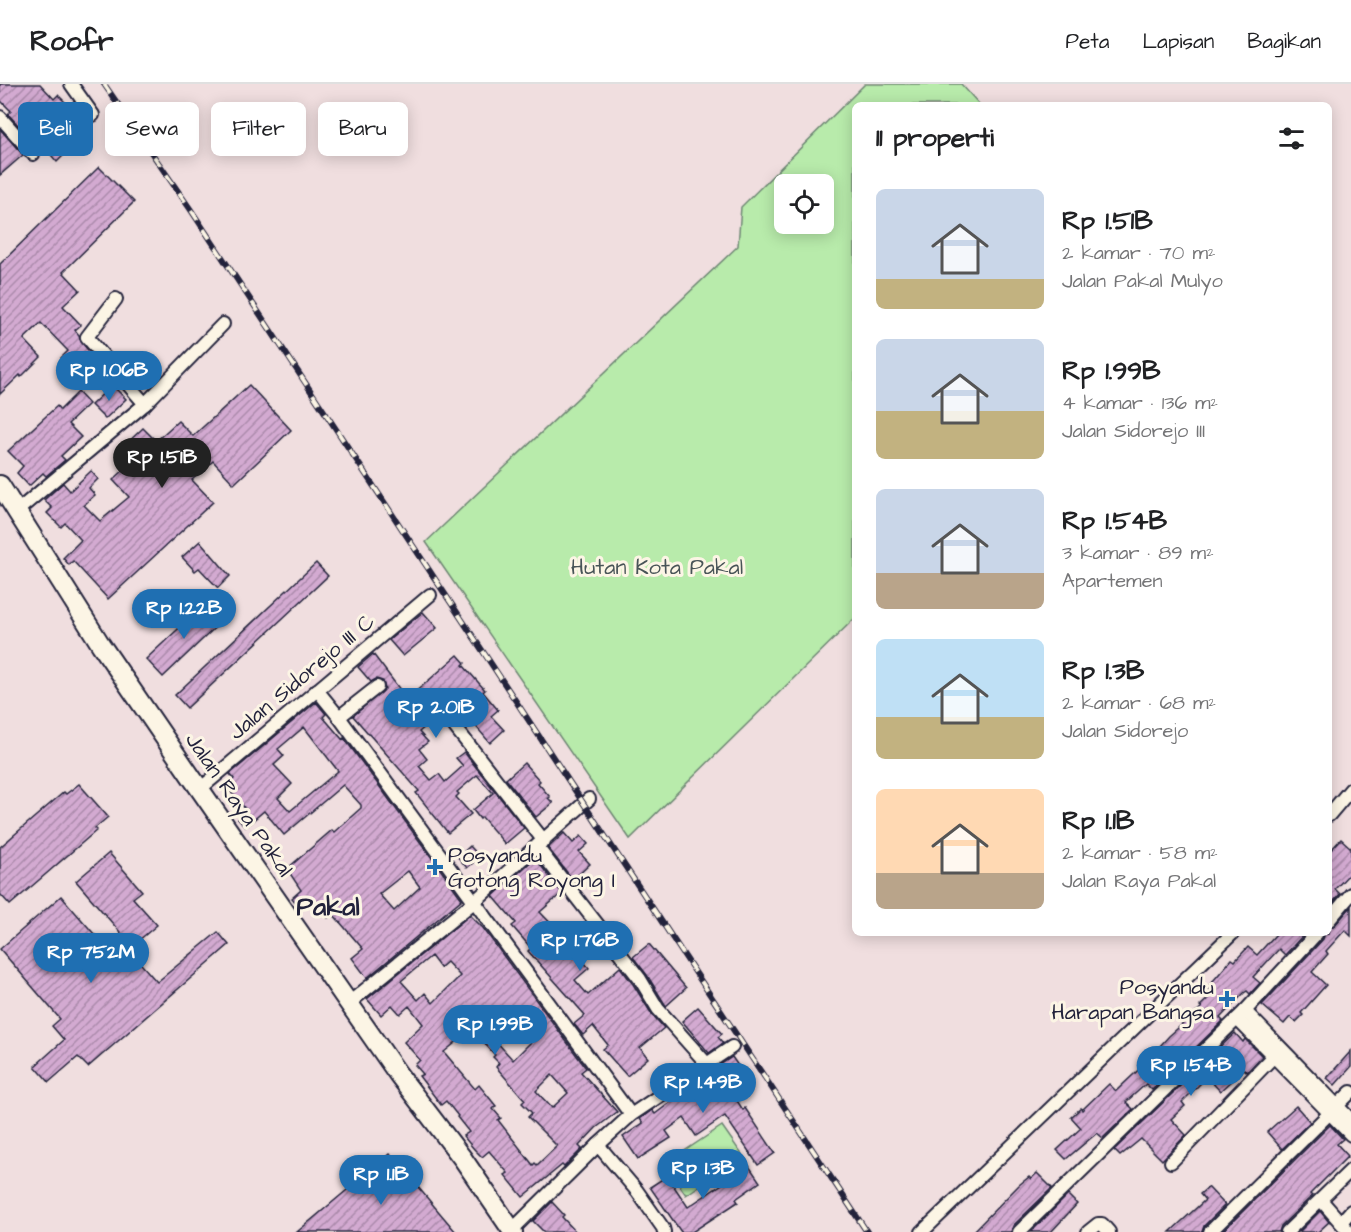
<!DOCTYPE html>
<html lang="id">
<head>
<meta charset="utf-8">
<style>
	body { margin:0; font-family:"Architects Daughter",sans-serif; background:#f6f6f6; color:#202124; height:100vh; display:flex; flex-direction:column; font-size:22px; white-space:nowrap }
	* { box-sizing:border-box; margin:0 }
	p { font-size:20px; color:#757577 }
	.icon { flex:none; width:33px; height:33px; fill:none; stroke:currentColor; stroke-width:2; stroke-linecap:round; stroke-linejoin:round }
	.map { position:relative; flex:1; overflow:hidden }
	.panel { position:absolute; left:852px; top:18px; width:480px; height:834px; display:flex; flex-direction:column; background:#fff; border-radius:9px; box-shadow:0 3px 15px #0003 }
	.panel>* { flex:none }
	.guide { position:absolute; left:18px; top:18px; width:570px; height:54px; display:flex; gap:12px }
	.fabs { position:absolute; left:774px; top:90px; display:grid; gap:12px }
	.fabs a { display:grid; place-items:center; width:60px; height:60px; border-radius:9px; background:#fff; box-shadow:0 3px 15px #0003; font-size:30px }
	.price { position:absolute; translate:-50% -51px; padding:0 14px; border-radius:21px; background:#1f6fb2; color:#fff; font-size:20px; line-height:39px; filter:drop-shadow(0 2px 3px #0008) }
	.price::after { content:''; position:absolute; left:50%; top:36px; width:18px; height:14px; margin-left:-9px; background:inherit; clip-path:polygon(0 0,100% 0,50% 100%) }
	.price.on { background:#222; color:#fff }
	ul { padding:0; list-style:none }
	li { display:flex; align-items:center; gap:18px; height:150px; padding:0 24px }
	li span { display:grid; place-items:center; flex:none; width:168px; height:120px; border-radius:9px; color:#555 }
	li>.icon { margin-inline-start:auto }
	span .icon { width:72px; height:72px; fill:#fffc; stroke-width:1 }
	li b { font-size:26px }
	h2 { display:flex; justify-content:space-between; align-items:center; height:72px; padding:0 24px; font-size:26px }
	.tag { padding:0 21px; border-radius:9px; background:#fff; box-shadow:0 3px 15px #0003; font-size:21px; line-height:54px }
	.tag.on { background:#1f6fb2; color:#fff }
	header { display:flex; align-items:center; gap:36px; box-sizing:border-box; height:84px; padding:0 30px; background:#fff; border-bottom:2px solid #e0e0e0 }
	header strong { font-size:28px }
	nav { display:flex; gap:33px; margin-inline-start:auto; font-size:21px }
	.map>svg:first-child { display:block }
</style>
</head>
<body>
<header>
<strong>Roofr</strong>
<nav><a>Peta</a><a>Lapisan</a><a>Bagikan</a></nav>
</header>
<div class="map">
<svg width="1351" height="1148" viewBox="0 0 1351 1148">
	<defs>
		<pattern id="building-hatch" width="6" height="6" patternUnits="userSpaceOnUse" patternTransform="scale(1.5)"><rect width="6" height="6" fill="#d3aad1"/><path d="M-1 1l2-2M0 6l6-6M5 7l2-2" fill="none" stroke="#ab8aab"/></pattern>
	</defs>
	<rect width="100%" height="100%" fill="#f0dedf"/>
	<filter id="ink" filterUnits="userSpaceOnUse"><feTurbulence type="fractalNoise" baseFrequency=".0167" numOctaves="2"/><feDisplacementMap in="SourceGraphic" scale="12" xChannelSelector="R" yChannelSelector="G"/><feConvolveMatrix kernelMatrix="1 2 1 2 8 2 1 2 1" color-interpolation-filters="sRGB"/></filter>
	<g filter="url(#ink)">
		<g fill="#b8ebab" stroke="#6d8673" stroke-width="1.5" fill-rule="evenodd">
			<path d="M865 0H961L980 21H855V534L630 755 426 458 738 162 741 123ZM784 100H824V140H784Z"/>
			<polygon points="722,1042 743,1072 686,1111 665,1080"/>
		</g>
		<g fill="url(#building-hatch)" stroke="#22223b" stroke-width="1.5" fill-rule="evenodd">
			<polygon points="0,0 40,0 54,15 58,11 66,19 79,35 73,40 84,51 57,78 34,51 30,54 8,30 11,27 0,16"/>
			<polygon points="0,45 23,71 0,91"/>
			<polygon points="99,83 134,118 63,188 80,206 63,222 81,241 75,246 79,251 81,258 113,295 105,303 88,286 80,293 61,274 68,267 41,239 24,255 41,273 21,293 20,291 0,310 0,180"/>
			<polygon points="112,301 126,315 105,335 91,321"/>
			<polygon points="249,301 291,346 234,400 213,377 192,396 213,418 108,515 73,477 69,481 63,474 81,456 65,439 61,443 47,429 52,424 44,416 63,399 70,407 91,387 98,395 89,404 95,411 84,421 100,437 129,413 113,396 136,375 124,362 143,344 156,357 178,337 193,352"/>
			<polygon points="78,308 89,320 68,340 81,353 61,372 65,376 46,392 43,389 29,402 17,389 23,382 8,367 57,322 60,326"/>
			<polygon points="200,457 230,492 218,504 199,484 195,487 182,473"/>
			<polygon points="316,479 328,492 187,624 175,611"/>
			<polygon points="206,519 223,536 163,593 146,575"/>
			<polygon points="423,528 437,544 403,572 389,556"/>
			<polygon points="373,570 407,615 458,571 465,579 463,581 485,606 483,608 498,626 491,632 504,646 490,659 462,626 445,640 438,632 419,648 428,658 419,665 427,675 419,682 431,696 439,690 445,698 463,682 456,674 464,668 524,744 505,760 482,733 480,735 473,726 493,709 477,691 457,708 459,710 456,713 471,730 448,749 416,709 419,707 353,632 385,605 383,597 376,595 371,598 358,583"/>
			<path d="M316 618 326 630 323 633 342 655 344 654 462 815 367 894 352 874 363 865 333 830 328 834 319 824 317 826 306 814 298 821 292 814 301 806 287 785 332 746 334 748 361 724V721L343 701 284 751 264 727 245 743 238 735 247 727 226 702 234 695 230 690ZM304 643 338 687 290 727 278 714 292 700 274 681 284 672 278 665ZM408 787 420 803 394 827 379 810Z"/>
			<polygon points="524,679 540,697 538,699 550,713 548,714 553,719 536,733 506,695"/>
			<polygon points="79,700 108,733 95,744 97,746 10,821 0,810 0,763 64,708 66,710"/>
			<polygon points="564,749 573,759 581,752 588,760 579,768 590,780 573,796 548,764"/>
			<polygon points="1341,755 1351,764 1351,788 1335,805 1340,810 1329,823 1329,768"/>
			<polygon points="470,762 480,773 467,784 458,773"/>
			<polygon points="109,769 142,807 133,814 157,841 132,862 76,797"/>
			<polygon points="535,774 562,809 540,828 562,851 552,860 564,874 574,866 589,884 575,896 588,911 620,883 633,900 651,929 664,944 640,964 648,974 627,992 603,965 608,961 593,942 583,951 574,940 585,931 528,867 531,864 512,842 516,839 493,812"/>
			<polygon points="61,812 122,882 134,872 157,898 218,848 229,861 88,983 78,973 49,998 35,982 64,956 52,942 60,935 0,865"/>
			<polygon points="1351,823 1351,852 1345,846 1326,867 1328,870 1312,888 1326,901 1301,929 1303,931 1296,938 1290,933 1284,940 1262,921 1323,855 1325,849 1329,849 1329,844 1335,841"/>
			<path d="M470 831 483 844 586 984 581 988 617 1028 596 1044 579 1062 582 1065 564 1083 562 1081 523 1113 505 1091 508 1089 489 1067 482 1073 474 1065 463 1052 469 1048 457 1033 458 1032 446 1017 441 1021 419 992 423 990 415 981 420 976 404 958 423 940 409 922 400 930 392 921 381 931 367 915ZM431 872 440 884 447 878 460 892 433 919 425 909 418 916 401 897ZM517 933 530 948 528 951 533 956 513 976 494 955ZM465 951 470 957 477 951 495 971 493 973 499 979 496 983 525 1016 522 1019 532 1029 528 1033 557 1062 537 1081 535 1079 533 1081 498 1036 501 1034 493 1025 496 1022 479 1001 475 1005 444 968ZM552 991 568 1009 552 1024 536 1007Z"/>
			<polygon points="1277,849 1305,849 1285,871 1279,865 1253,893 1260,899 1250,910 1247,907 1244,909 1220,934 1223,937 1152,1006 1146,1000 1126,1018 1133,1025 1103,1054 1097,1049 1066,1075 1057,1066 1081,1044 1071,1033 1081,1024 1082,1026 1109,1000 1116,1007 1150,975 1149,974 1169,952 1202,923 1200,922 1213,910 1207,904 1232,875 1235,877 1248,863 1257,871"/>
			<polygon points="649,860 686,904 666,922 647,891 633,873"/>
			<polygon points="698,923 722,950 718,953 723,959 709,969 682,937"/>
			<polygon points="1235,949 1243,958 1245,955 1262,972 1247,988 1244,985 1220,1007 1207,993 1182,1018 1185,1022 1171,1035 1186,1051 1162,1076 1141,1055 1120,1072 1114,1066"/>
			<polygon points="1351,967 1351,983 1335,1001 1327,994"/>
			<polygon points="732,973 747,995 730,1006 743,1026 745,1024 775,1069 758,1081 725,1032 696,1052 684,1034 666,1047 671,1054 638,1075 623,1053 643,1039 640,1035 652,1026 655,1030 679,1012 677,1010"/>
			<polygon points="1296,1022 1310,1038 1282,1065 1267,1048"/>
			<polygon points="1330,1041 1343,1055 1337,1060 1348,1072 1310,1110 1312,1112 1281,1142 1279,1148 1222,1148"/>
			<polygon points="390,1070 456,1148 297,1148"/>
			<polygon points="749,1082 760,1098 736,1115 738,1118 692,1148 681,1148 650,1103 667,1092 688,1123"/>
			<polygon points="1037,1089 1052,1104 1013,1142 1011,1148 973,1148 1019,1101 1029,1093 1031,1095"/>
			<polygon points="1208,1103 1225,1121 1204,1142 1202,1148 1170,1148 1205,1116 1200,1110"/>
			<polygon points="1068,1111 1077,1120 1051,1148 1031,1148"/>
			<polygon points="552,1118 564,1131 562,1133 576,1148 544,1148 533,1137"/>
			<polygon points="1320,1127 1329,1138 1318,1148 1299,1148"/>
		</g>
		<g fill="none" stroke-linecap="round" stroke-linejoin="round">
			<defs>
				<g id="street">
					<polyline points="71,0 93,31"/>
					<polyline points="0,33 33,70"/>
					<polyline points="145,320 223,240"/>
					<polyline points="16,428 145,320 87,253 116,215"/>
					<polyline points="317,606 339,633 631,1031"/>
					<polyline points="339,633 377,603"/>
					<polyline points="455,643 544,757"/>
					<polyline points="200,705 430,511"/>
					<polyline points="1329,731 1351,705"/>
					<polyline points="537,763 640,895 658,925 707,980"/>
					<polyline points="1329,836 1351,810"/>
					<polyline points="349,919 475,817 589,715"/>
					<polyline points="1245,927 1351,1036"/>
					<polyline points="1237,935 1351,1051"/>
					<polyline points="598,1061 637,1107 663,1144 664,1148"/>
					<polyline points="1171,1078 1274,972"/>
					<polyline points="1321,1116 1349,1148"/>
					<polyline points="1341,1138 1351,1127"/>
					<polyline points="512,1146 598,1061 631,1031 732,963"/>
					<polyline points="922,1148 1233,849"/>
					<polyline points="1019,1148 1245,927 1317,849"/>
					<polyline points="1088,1148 1098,1140 1102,1140 1109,1148"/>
					<polyline points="1210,1148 1351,1008"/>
					<polyline points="1287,1148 1351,1086"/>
				</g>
				<polyline id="secondary" points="0,401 101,561 192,694 398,990 463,1075 513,1148"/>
			</defs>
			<use href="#street" stroke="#22223b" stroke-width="16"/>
			<use href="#secondary" stroke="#22223b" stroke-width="22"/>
			<use href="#street" stroke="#fcf5e5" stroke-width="12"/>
			<use href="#secondary" stroke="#fcf5e5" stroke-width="18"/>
			<defs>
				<polyline id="rail" points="104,0 191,126 867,1148"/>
			</defs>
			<use href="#rail" stroke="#22223b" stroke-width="6"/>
			<use href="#rail" stroke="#fcf5e5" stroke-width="4" stroke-dasharray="11" stroke-linecap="butt"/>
		</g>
	</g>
	<g fill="#1f6fb2" stroke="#fcf5e5" stroke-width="2">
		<path d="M432 774h6v6h6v6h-6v6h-6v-6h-6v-6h6z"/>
		<path d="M1224 906h6v6h6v6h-6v6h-6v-6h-6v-6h6z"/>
	</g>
	<g text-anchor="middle" stroke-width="6" stroke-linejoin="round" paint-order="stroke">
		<g font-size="22" fill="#485457" stroke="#fcf5e5">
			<text x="657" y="490">Hutan Kota Pakal</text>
		</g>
		<g font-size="22" fill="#22223b" stroke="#fcf5e5">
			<text transform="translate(301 592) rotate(-40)" y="8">Jalan Sidorejo III C</text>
			<text transform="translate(240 720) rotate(55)" y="8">Jalan Raya Pakal</text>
		</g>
		<g font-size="22" fill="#22223b" stroke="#fcf5e5" text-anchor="start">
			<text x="448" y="778">Posyandu<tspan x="448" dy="25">Gotong Royong I</tspan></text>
			<text x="1214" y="910" text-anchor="end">Posyandu<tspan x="1214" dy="25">Harapan Bangsa</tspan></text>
		</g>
		<g font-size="26" font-weight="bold" fill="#22223b" stroke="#fcf5e5">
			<text x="328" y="831">Pakal</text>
		</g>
	</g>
</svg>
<div class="fabs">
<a><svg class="icon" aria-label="locate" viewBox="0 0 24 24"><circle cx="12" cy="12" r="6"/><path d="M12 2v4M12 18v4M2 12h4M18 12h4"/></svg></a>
</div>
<b class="price" style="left:109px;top:318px">Rp 1.06B</b>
<b class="price on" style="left:162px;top:405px">Rp 1.51B</b>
<b class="price" style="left:184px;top:556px">Rp 1.22B</b>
<b class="price" style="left:436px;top:655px">Rp 2.01B</b>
<b class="price" style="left:580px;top:888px">Rp 1.76B</b>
<b class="price" style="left:91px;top:900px">Rp 752M</b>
<b class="price" style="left:495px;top:972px">Rp 1.99B</b>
<b class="price" style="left:1191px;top:1013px">Rp 1.54B</b>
<b class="price" style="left:703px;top:1030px">Rp 1.49B</b>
<b class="price" style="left:703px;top:1116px">Rp 1.3B</b>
<b class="price" style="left:381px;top:1122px">Rp 1.1B</b>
<div class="guide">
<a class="tag on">Beli</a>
<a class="tag">Sewa</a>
<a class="tag">Filter</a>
<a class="tag">Baru</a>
</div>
<section class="panel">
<h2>11 properti<svg class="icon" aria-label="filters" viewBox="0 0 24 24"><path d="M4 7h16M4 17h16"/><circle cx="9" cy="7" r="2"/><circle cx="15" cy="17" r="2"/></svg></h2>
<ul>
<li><span style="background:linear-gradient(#c9d6e8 75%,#c2b280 0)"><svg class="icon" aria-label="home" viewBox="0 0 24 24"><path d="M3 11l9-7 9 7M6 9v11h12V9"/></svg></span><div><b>Rp 1.51B</b><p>2 kamar · 70 m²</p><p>Jalan Pakal Mulyo</p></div></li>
<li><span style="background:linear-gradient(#c9d6e8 60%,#c2b280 0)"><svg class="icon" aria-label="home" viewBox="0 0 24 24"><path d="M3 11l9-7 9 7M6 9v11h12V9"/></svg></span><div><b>Rp 1.99B</b><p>4 kamar · 136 m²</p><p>Jalan Sidorejo III</p></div></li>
<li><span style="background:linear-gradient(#c9d6e8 70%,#b9a48a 0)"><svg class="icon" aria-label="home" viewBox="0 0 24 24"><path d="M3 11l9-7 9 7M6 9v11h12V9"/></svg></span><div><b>Rp 1.54B</b><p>3 kamar · 89 m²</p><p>Apartemen</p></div></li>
<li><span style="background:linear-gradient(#bfe0f5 65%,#c2b280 0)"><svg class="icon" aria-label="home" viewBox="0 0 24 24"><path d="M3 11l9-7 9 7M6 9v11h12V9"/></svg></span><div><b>Rp 1.3B</b><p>2 kamar · 68 m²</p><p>Jalan Sidorejo</p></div></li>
<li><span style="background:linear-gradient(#ffd9b3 70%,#b9a48a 0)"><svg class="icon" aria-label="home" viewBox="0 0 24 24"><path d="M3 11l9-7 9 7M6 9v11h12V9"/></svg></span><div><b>Rp 1.1B</b><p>2 kamar · 58 m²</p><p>Jalan Raya Pakal</p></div></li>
</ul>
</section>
</div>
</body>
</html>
